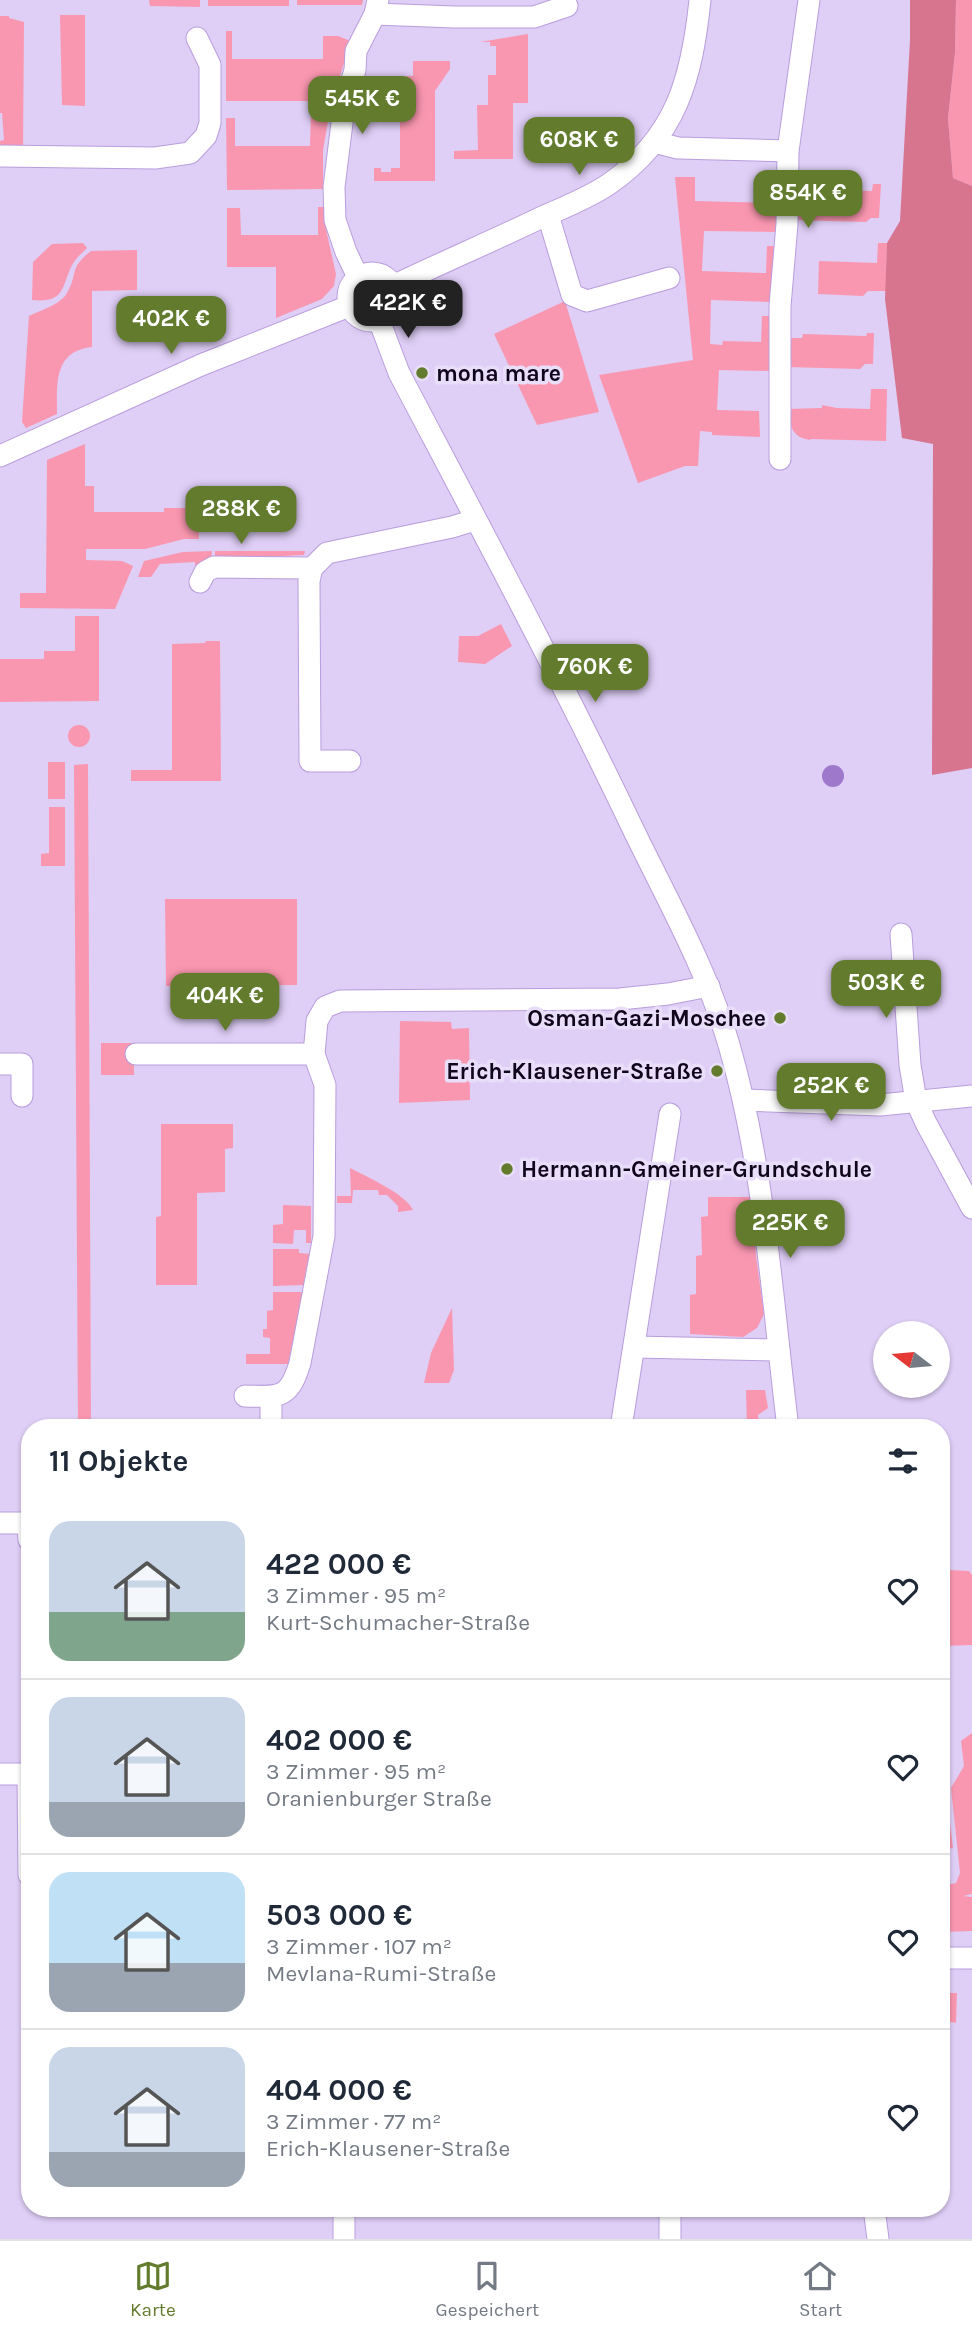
<!DOCTYPE html>
<html lang="de">
<head>
<meta charset="utf-8">
<style>
	body { margin:0; font-family:Karla,sans-serif; background:#f2f2f3; color:#1f2937; height:100vh; display:flex; flex-direction:column; font-size:26px; white-space:nowrap }
	* { box-sizing:border-box; margin:0 }
	p { font-size:23px; color:#747a83 }
	.icon { flex:none; width:38px; height:38px; fill:none; stroke:currentColor; stroke-width:2; stroke-linecap:round; stroke-linejoin:round }
	.map { position:relative; flex:1; overflow:hidden }
	.sheet { position:absolute; left:21px; top:1419px; width:929px; height:798px; display:flex; flex-direction:column; background:#fff; border-radius:28px; box-shadow:0 2px 5px #0004 }
	.sheet>* { flex:none }
	.needle { width:46px; rotate:286deg }
	.buttons { position:absolute; left:873px; top:1321px; display:grid; gap:14px }
	.buttons a { display:grid; place-items:center; width:77px; height:77px; border-radius:50%; background:#fff; box-shadow:0 2px 5px #0004; font-size:35px }
	.price { position:absolute; translate:-50% -60px; padding:0 16px; border-radius:14px; background:#637b2d; color:#fff; font-size:23px; line-height:46px; filter:drop-shadow(0 2px 4px #0008) }
	.price::after { content:''; position:absolute; left:50%; top:42px; width:21px; height:16px; margin-left:-10px; background:inherit; clip-path:polygon(0 0,100% 0,50% 100%) }
	.price.current { background:#222; color:#fff }
	ul { padding:0; list-style:none }
	li { display:flex; align-items:center; gap:21px; height:175px; padding:0 28px }
	li+li { border-top:2px solid #e0e1e3 }
	li span { display:grid; place-items:center; flex:none; width:196px; height:140px; border-radius:21px; color:#555 }
	li>.icon { margin-inline-start:auto }
	span .icon { width:84px; height:84px; fill:#fffc; stroke-width:1 }
	li b { font-size:30px }
	h2 { display:flex; justify-content:space-between; align-items:center; height:84px; padding:0 28px; font-size:30px }
	.menu { display:flex; justify-content:space-around; align-items:center; height:98px; border-top:2px solid #e0e1e3; background:#fff; font-size:19px; color:#747a83 }
	.menu a { display:grid; justify-items:center; gap:4px }
	.menu .current { color:#637b2d }
	.map>svg:first-child { display:block }
</style>
</head>
<body>
<div class="map">
<svg width="972" height="2239" viewBox="0 0 972 2239">
	<rect width="100%" height="100%" fill="#dfcef6"/>
	<g fill="#fa97b0">
		<polygon points="149,0 200,0 200,7 150,6"/>
		<rect x="208" y="0" width="81" height="6"/>
		<polygon points="297,0 363,0 362,5 297,5"/>
		<polygon points="956,0 972,0 972,186 953,178 948,118 955,53"/>
		<polygon points="60,15 85,15 85,106 62,105"/>
		<polygon points="0,16 9,16 9,18 24,22 23,149 0,149 0,141 4,140 2,113 0,113"/>
		<polygon points="226,31 232,31 232,59 323,59 323,36 338,36 351,41 332,101 226,101"/>
		<polygon points="528,34 528,103 513,103 513,159 454,159 454,151 478,150 477,105 488,105 488,75 496,75 496,46 490,46 490,42 480,42"/>
		<polygon points="413,61 450,61 450,69 435,91 435,181 374,181 374,168 381,168 381,172 391,172 391,168 400,168 400,106 407,106 406,76 413,76"/>
		<polygon points="311,110 330,110 323,150 323,189 227,190 226,118 235,118 235,146 310,146"/>
		<polygon points="675,177 695,177 695,201 771,203 772,191 779,192 776,232 704,231 702,271 766,273 767,246 775,246 772,302 711,300 710,344 722,345 723,341 761,342 762,316 771,316 770,371 719,370 717,410 759,411 760,437 712,435 712,432 700,431 698,466 685,466 638,483 599,375 693,360"/>
		<polygon points="873,184 881,184 879,218 871,218 866,222 793,220 795,194 809,195 809,189 872,191"/>
		<polygon points="318,207 324,207 327,234 336,274 334,286 322,299 276,318 276,267 227,267 227,208 240,208 241,235 318,235"/>
		<path d="M83 243 87 248C82 253 76 258 72 265 61 288 65 303 32 300L33 262 52 244Z"/>
		<polygon points="878,243 887,243 886,291 868,291 863,296 818,294 819,261 877,263"/>
		<path d="M137 250V290L92 291V347C53 351 57 385 57 414L26 428 22 422 29 316C41 310 60 305 67 293 79 272 68 269 91 251Z"/>
		<polygon points="565,301 599,412 537,425 494,334"/>
		<polygon points="867,333 874,333 873,364 865,364 860,369 787,367 787,338 802,338 803,334 866,336"/>
		<path d="M871 389H887L886 441 811 439 810 440C791 437 790 425 788 409L822 408V405L837 408 870 409Z"/>
		<polygon points="85,444 85,486 94,486 94,512 164,512 164,508 199,508 199,539 184,539 145,549 86,549 86,560 122,561 133,566 115,609 20,608 20,593 46,593 47,460"/>
		<polygon points="212,551 211,559 196,574 195,562 160,564 151,577 138,577 144,561 183,552"/>
		<polygon points="215,551 305,551 304,555 260,557 247,561 247,556 221,556 215,558"/>
		<polygon points="75,616 99,616 99,701 0,702 0,659 44,659 44,651 75,651"/>
		<polygon points="501,624 512,646 485,664 458,662 459,636 478,636"/>
		<polygon points="206,641 220,641 221,781 131,781 131,770 172,770 172,644 205,643"/>
		<circle cx="79" cy="736" r="11"/>
		<rect x="48" y="762" width="17" height="37"/>
		<polygon points="88,764 91,1428 78,1428 74,765"/>
		<polygon points="49,807 65,807 65,866 41,866 41,854 49,853"/>
		<polygon points="165,899 297,899 297,985 166,986"/>
		<polygon points="400,1021 451,1022 452,1029 469,1028 470,1100 399,1103"/>
		<rect x="101" y="1043" width="33" height="32"/>
		<polygon points="161,1124 233,1124 233,1148 225,1149 225,1192 197,1193 197,1285 156,1285 156,1217 161,1216"/>
		<path d="M350 1168C367 1177 406 1194 413 1210L398 1212V1206L387 1195H379L378 1190H353L352 1203H337V1196H351Z"/>
		<polygon points="708,1197 751,1197 756,1256 764,1314 757,1328 743,1337 690,1334 690,1295 696,1294 696,1256 702,1255 701,1217 708,1216"/>
		<polygon points="283,1205 311,1206 311,1243 306,1243 306,1230 294,1230 293,1244 273,1243 273,1225 283,1224"/>
		<polygon points="273,1249 299,1249 299,1253 310,1254 304,1285 273,1286"/>
		<polygon points="273,1292 303,1292 288,1364 246,1364 246,1354 270,1354 270,1338 263,1337 263,1329 267,1329 267,1311 273,1310"/>
		<polygon points="452,1308 454,1370 449,1383 424,1383 431,1353"/>
		<polygon points="746,1390 765,1390 768,1408 758,1415 759,1428 747,1428"/>
		<polygon points="949,1570 969,1571 972,1575 972,1645 942,1646 942,1627 949,1626 949,1601 942,1599 942,1572"/>
		<polygon points="972,1733 972,1894 963,1896 972,1897 972,1931 942,1932 942,1886 956,1883 960,1873 951,1788 964,1766 961,1741"/>
		<polygon points="949,1815 953,1848 942,1850 942,1816"/>
		<polygon points="957,1993 956,2023 942,2020 942,1993"/>
	</g>
	<polygon fill="#d7758f" points="910,0 956,0 955,53 948,118 953,178 972,186 972,768 932,775 933,444 902,438 885,299 887,243 900,221 910,40"/>
	<circle fill="#9e78ca" cx="833" cy="776" r="11"/>
	<g fill="none" stroke-linecap="round" stroke-linejoin="round">
		<defs>
			<g id="minor">
				<polyline points="375,14 454,17 534,17 567,6"/>
				<polyline points="654,142 678,148 788,151"/>
				<polyline points="0,156 155,158 190,153 206,136 210,123 210,65 197,38"/>
				<polyline points="548,215 572,295 587,301 669,278"/>
				<circle cx="372" cy="297" r="24"/>
				<polyline points="358,277 346,252 335,220 334,187 344,107 355,70 356,51 375,14 378,0"/>
				<path d="M393 286C441 263 490 242 538 219 562 208 587 199 609 184 677 137 692 77 700 0"/>
				<path d="M379 320 399 373C479 525 560 676 634 831 668 901 707 970 729 1045 765 1169 772 1300 788 1428"/>
				<polyline points="0,456 201,365 349,306"/>
				<polyline points="780,459 780,306 787,224 788,151 809,0"/>
				<polyline points="200,582 205,572 214,567 312,568"/>
				<polyline points="350,761 310,761 309,581 312,568 327,553 452,527 475,520"/>
				<polyline points="901,934 910,1065 916,1101 926,1123 972,1208"/>
				<polyline points="136,1054 314,1054"/>
				<polyline points="0,1064 22,1064 22,1096"/>
				<polyline points="744,1100 880,1105 972,1096"/>
				<polyline points="634,1347 779,1350"/>
				<path d="M245 1396C280 1397 289 1399 300 1363L324 1236 325 1085 314 1054 317 1021 325 1007 340 1001 620 999 668 994 709 986"/>
				<polyline points="271,1397 271,1428"/>
				<polyline points="621,1428 670,1114"/>
				<polyline points="0,1523 28,1523 29,1540"/>
				<polyline points="0,1774 28,1774 29,1875"/>
				<polyline points="942,1958 972,1958"/>
				<polyline points="670,2208 670,2239"/>
				<polyline points="874,2208 878,2239"/>
				<polyline points="344,2239 344,2208"/>
			</g>
		</defs>
		<use href="#minor" stroke="#b99ddd" stroke-width="23"/>
		<use href="#minor" stroke="#fff" stroke-width="21"/>
	</g>
	<g fill="#637b2d" stroke="#e9def9" stroke-width="2.5">
		<circle cx="422" cy="373" r="7"/>
		<circle cx="780" cy="1018" r="7"/>
		<circle cx="717" cy="1071" r="7"/>
		<circle cx="507" cy="1169" r="7"/>
	</g>
	<g text-anchor="middle" stroke-width="7" stroke-linejoin="round" paint-order="stroke">
		<g font-size="23" font-weight="bold" fill="#10061c" stroke="#e9def9" text-anchor="start">
			<text x="436" y="381">mona mare</text>
			<text x="766" y="1026" text-anchor="end">Osman-Gazi-Moschee</text>
			<text x="703" y="1079" text-anchor="end">Erich-Klausener-Straße</text>
			<text x="521" y="1177">Hermann-Gmeiner-Grundschule</text>
		</g>
	</g>
</svg>
<div class="buttons">
<a><svg class="needle" viewBox="-14 -14 28 28"><path d="M0-13l5 13h-10z" fill="#e53935"/><path d="M0 13l5-13h-10z" fill="#747a83"/></svg></a>
</div>
<b class="price" style="left:362px;top:136px">545K €</b>
<b class="price" style="left:579px;top:177px">608K €</b>
<b class="price" style="left:808px;top:230px">854K €</b>
<b class="price current" style="left:408px;top:340px">422K €</b>
<b class="price" style="left:171px;top:356px">402K €</b>
<b class="price" style="left:241px;top:546px">288K €</b>
<b class="price" style="left:595px;top:704px">760K €</b>
<b class="price" style="left:886px;top:1020px">503K €</b>
<b class="price" style="left:225px;top:1033px">404K €</b>
<b class="price" style="left:831px;top:1123px">252K €</b>
<b class="price" style="left:790px;top:1260px">225K €</b>
<section class="sheet">
<h2>11 Objekte<svg class="icon" aria-label="filters" viewBox="0 0 24 24"><path d="M4 7h16M4 17h16"/><circle cx="9" cy="7" r="2"/><circle cx="15" cy="17" r="2"/></svg></h2>
<ul>
<li><span style="background:linear-gradient(#c9d6e8 65%,#7fa58c 0)"><svg class="icon" aria-label="home" viewBox="0 0 24 24"><path d="M3 11l9-7 9 7M6 9v11h12V9"/></svg></span><div><b>422 000 €</b><p>3 Zimmer · 95 m²</p><p>Kurt-Schumacher-Straße</p></div><svg class="icon" aria-label="heart" viewBox="0 0 24 24"><path d="M12 20l-8-8c-3-5 5-10 8-4 3-6 11-1 8 4z"/></svg></li>
<li><span style="background:linear-gradient(#c9d6e8 75%,#9aa5b1 0)"><svg class="icon" aria-label="home" viewBox="0 0 24 24"><path d="M3 11l9-7 9 7M6 9v11h12V9"/></svg></span><div><b>402 000 €</b><p>3 Zimmer · 95 m²</p><p>Oranienburger Straße</p></div><svg class="icon" aria-label="heart" viewBox="0 0 24 24"><path d="M12 20l-8-8c-3-5 5-10 8-4 3-6 11-1 8 4z"/></svg></li>
<li><span style="background:linear-gradient(#bfe0f5 65%,#9aa5b1 0)"><svg class="icon" aria-label="home" viewBox="0 0 24 24"><path d="M3 11l9-7 9 7M6 9v11h12V9"/></svg></span><div><b>503 000 €</b><p>3 Zimmer · 107 m²</p><p>Mevlana-Rumi-Straße</p></div><svg class="icon" aria-label="heart" viewBox="0 0 24 24"><path d="M12 20l-8-8c-3-5 5-10 8-4 3-6 11-1 8 4z"/></svg></li>
<li><span style="background:linear-gradient(#c9d6e8 75%,#9aa5b1 0)"><svg class="icon" aria-label="home" viewBox="0 0 24 24"><path d="M3 11l9-7 9 7M6 9v11h12V9"/></svg></span><div><b>404 000 €</b><p>3 Zimmer · 77 m²</p><p>Erich-Klausener-Straße</p></div><svg class="icon" aria-label="heart" viewBox="0 0 24 24"><path d="M12 20l-8-8c-3-5 5-10 8-4 3-6 11-1 8 4z"/></svg></li>
</ul>
</section>
</div>
<nav class="menu">
<a class="current"><svg class="icon" aria-label="map" viewBox="0 0 24 24"><path d="M3 6l6-2 6 2 6-2v14l-6 2-6-2-6 2zM9 4v14M15 6v14"/></svg>Karte</a>
<a><svg class="icon" aria-label="saved" viewBox="0 0 24 24"><path d="M7 4h10v16l-5-4-5 4z"/></svg>Gespeichert</a>
<a><svg class="icon" aria-label="home" viewBox="0 0 24 24"><path d="M3 11l9-7 9 7M6 9v11h12V9"/></svg>Start</a>
</nav>
</body>
</html>
